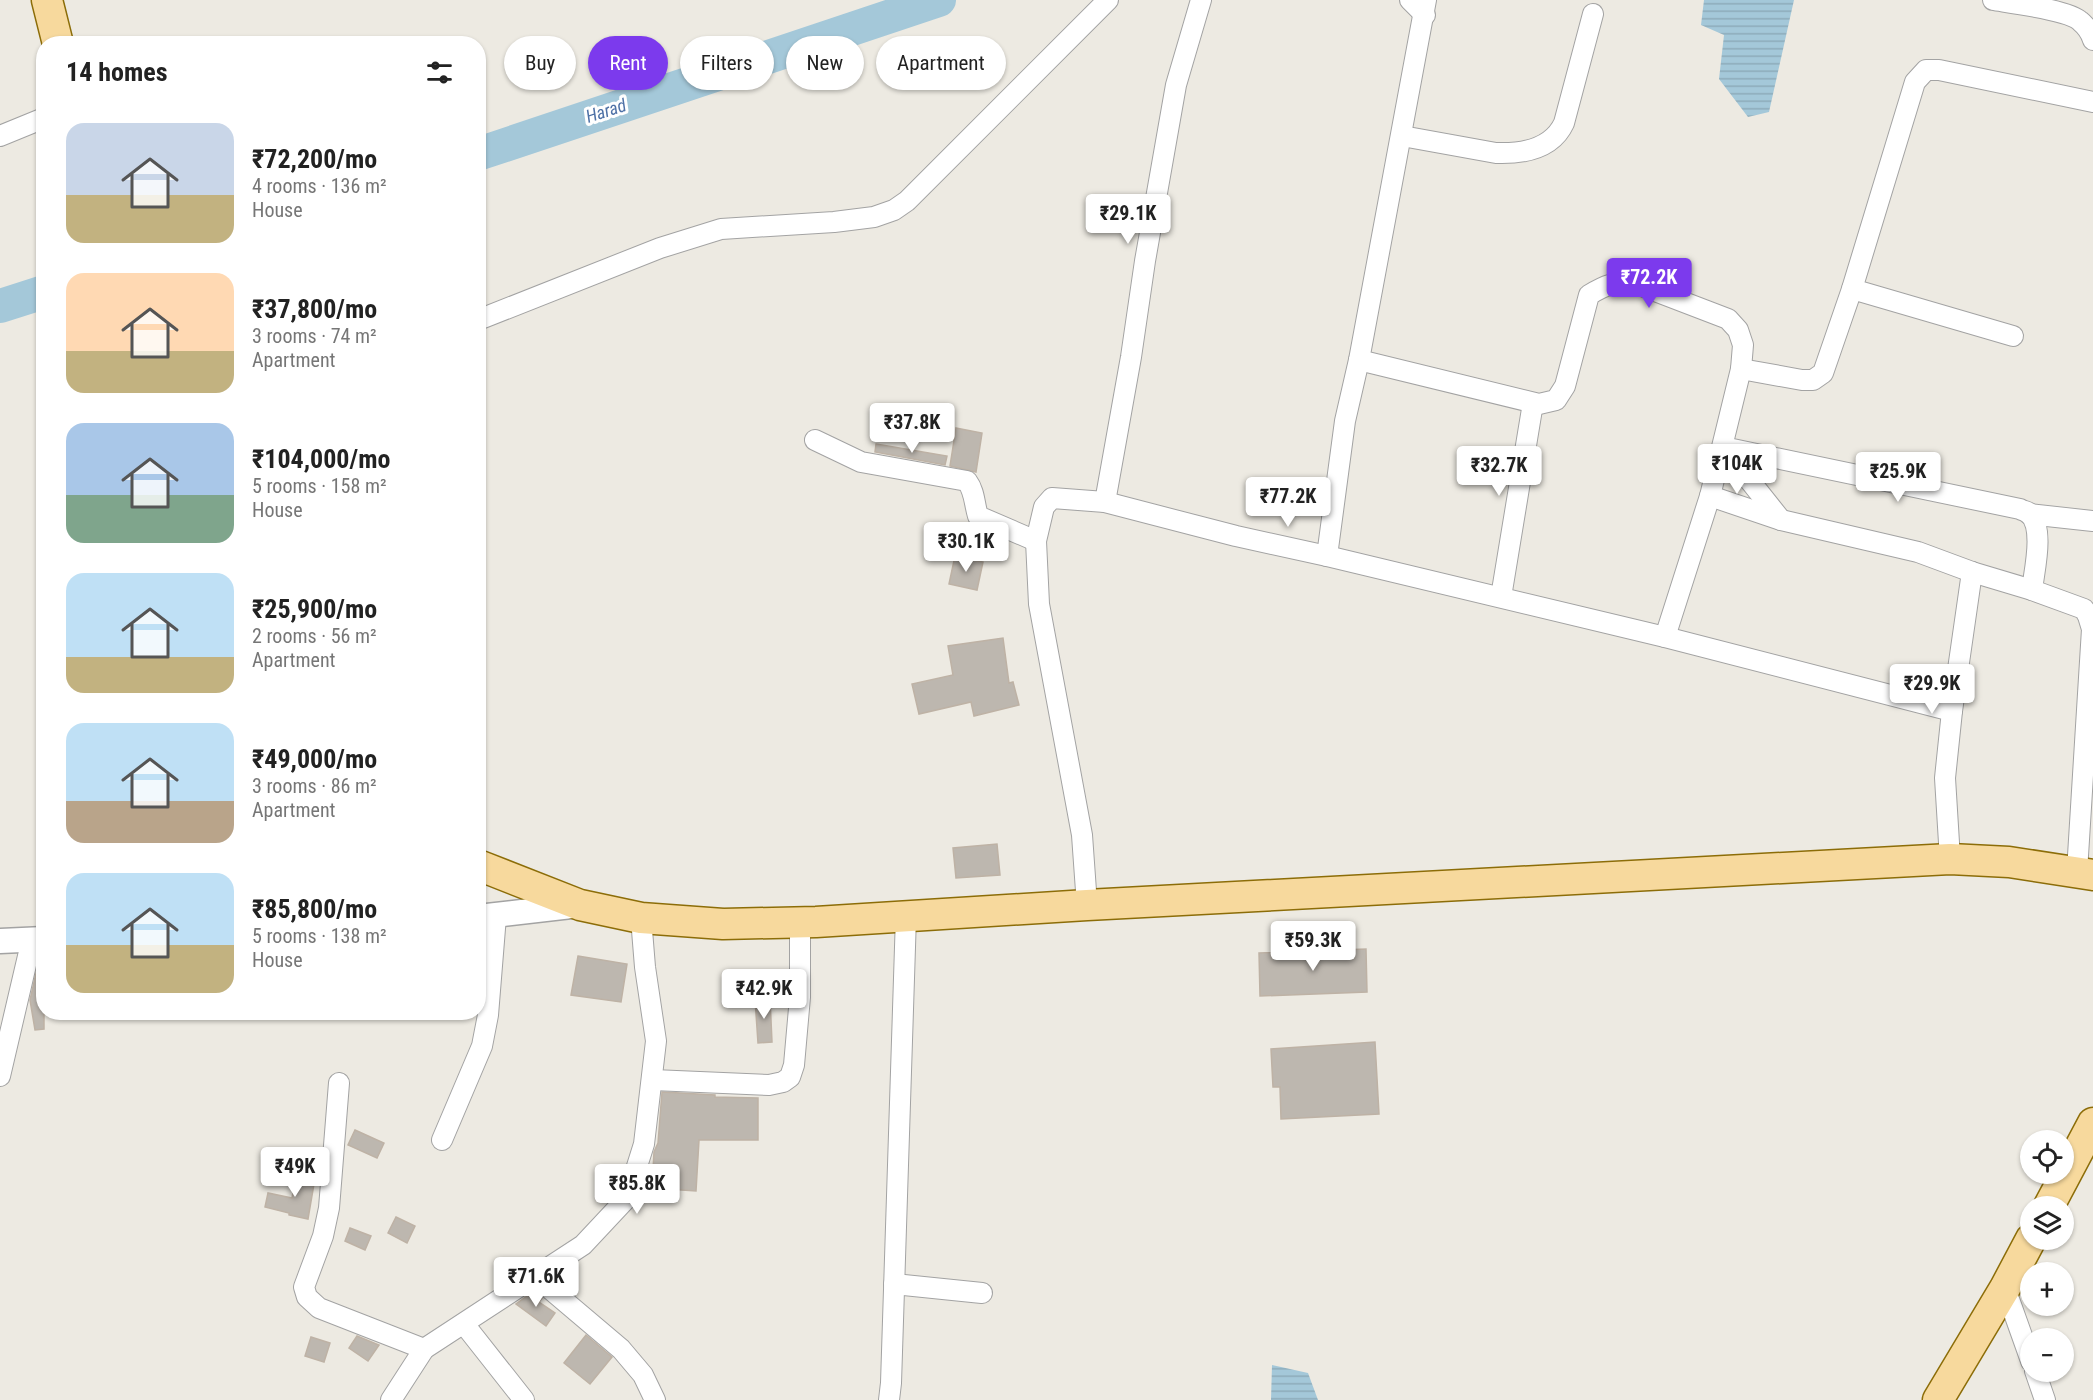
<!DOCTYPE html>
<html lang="en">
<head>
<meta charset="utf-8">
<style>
	body { margin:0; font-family:"Roboto Condensed",sans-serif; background:#f2f2f2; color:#222; height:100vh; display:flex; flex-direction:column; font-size:22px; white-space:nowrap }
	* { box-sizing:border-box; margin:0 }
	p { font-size:20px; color:#767676 }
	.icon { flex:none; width:33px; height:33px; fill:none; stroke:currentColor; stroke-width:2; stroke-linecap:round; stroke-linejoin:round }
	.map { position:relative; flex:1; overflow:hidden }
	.sheet { position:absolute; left:36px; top:36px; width:450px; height:984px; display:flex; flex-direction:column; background:#fff; border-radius:24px; box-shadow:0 2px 4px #0004 }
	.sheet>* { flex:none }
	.guide { position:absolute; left:504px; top:36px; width:570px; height:54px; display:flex; gap:12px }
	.controls { position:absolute; left:2020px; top:1130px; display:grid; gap:12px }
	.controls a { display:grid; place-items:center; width:54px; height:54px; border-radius:50%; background:#fff; box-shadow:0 2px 4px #0004; font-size:30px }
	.price { position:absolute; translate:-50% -51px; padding:0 14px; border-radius:6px; background:#fff; color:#222; font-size:20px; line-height:39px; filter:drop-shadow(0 2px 3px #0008) }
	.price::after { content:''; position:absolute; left:50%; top:36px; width:18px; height:14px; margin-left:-9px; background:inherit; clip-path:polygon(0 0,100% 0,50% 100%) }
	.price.on { background:#7c3aed; color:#fff }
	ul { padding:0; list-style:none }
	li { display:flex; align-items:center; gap:18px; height:150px; padding:0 30px }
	li span { display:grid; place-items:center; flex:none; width:168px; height:120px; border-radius:18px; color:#555 }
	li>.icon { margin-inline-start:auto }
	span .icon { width:72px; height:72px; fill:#fffc; stroke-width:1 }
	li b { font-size:26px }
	h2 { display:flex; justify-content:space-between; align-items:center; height:72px; padding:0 30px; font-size:26px }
	.tag { padding:0 21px; border-radius:27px; background:#fff; box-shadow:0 2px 4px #0004; font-size:21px; line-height:54px }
	.tag.on { background:#7c3aed; color:#fff }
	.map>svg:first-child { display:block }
</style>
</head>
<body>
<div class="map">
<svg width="2093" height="1400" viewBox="0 0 2093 1400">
	<defs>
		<pattern id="water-rules" width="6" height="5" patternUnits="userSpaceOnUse" patternTransform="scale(1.5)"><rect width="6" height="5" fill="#a4c8d9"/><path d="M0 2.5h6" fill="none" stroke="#8dabba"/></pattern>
	</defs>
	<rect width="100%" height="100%" fill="#edeae2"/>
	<g fill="url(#water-rules)">
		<polygon points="1704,0 1794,0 1769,112 1748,117 1719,79 1724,35 1701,25"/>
		<polygon points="1272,1365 1308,1373 1318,1400 1271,1400"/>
	</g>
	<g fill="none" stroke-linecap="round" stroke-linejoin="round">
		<g stroke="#a4c8d9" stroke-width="34">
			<polyline points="478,154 939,0"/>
			<polyline points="0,306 44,292"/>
		</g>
	</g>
	<g fill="#bdb7af" stroke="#beb2a5" stroke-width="1.5">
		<polygon points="956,428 982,433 976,472 950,466"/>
		<polygon points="876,444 947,456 945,465 875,452"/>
		<polygon points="955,556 983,562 977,590 949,584"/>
		<polygon points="1003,638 1009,683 1013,682 1019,705 974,716 971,702 919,714 912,684 953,675 948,646"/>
		<polygon points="997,844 1000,875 956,878 953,848"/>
		<polygon points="1366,949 1367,992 1260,996 1259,953"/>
		<polygon points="578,956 627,964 621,1002 571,995"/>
		<polygon points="44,968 44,1029 35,1030 30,1000 37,969"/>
		<polygon points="770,998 772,1042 758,1043 755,999"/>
		<polygon points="1375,1042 1379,1114 1281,1119 1280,1087 1273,1087 1271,1049"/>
		<polygon points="662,1092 715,1095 715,1097 758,1098 758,1140 699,1140 696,1191 652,1188 654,1152 658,1143"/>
		<polygon points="355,1130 384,1143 377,1158 348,1145"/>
		<polygon points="296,1174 315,1178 308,1219 289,1215 289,1213 265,1207 268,1193 292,1198"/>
		<polygon points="396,1217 415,1226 407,1243 388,1233"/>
		<polygon points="350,1228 371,1236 365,1250 345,1241"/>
		<polygon points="534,1291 542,1298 539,1302 555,1313 546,1326 516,1304"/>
		<polygon points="586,1335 612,1357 590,1384 564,1363"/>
		<polygon points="357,1336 379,1345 368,1361 349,1348"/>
		<polygon points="311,1337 330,1343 324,1362 305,1356"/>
	</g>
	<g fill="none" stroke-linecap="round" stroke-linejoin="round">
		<defs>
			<g id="minor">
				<polyline points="1410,0 1425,15"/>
				<path d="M1993 0C2011 3 2068 10 2080 21 2086 26 2091 33 2093 40"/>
				<polyline points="0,136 44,118"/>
				<path d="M1402 136 1496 153C1523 154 1552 149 1564 123L1593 14"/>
				<polyline points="1852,289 2013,336"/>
				<polyline points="478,320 660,248 721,229 834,222 874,217 894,210 907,201 1108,0"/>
				<path d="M1359 360 1539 404 1556 400 1565 386 1589 295C1605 285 1616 281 1634 283L1728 319 1738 330 1743 345 1741 369 1710 496 1665 637"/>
				<polyline points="1741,369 1802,380 1813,380 1823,373 1852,289 1915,82 1926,70 1939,70 2093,102"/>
				<path d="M815 440 861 462 967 481C975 492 974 503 978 516L1036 541"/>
				<path d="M1723 447 2020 509C2023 511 2027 511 2029 513 2045 528 2034 571 2032 590"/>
				<polyline points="1723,447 1781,520"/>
				<polyline points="1710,496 1781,520 1918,552 1972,572 2032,590 2084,609 2088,616 2092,629 2077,872"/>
				<polyline points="1105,502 1131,357 1145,261 1176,85 1201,0"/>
				<polyline points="2029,514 2093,521"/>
				<polyline points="1327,556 1345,421 1359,360 1426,0"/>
				<polyline points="1501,597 1533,403"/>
				<polyline points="1950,859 1945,778 1952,711 1972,572"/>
				<polyline points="1087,905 1082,835 1039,604 1036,541 1044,507 1052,498 1105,502 1236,536 1327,556 1665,637 1952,711"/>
				<polyline points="0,1076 32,939"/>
				<polyline points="653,1080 769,1085 783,1082 790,1077 794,1065 800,997 800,923"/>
				<polyline points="339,1083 329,1208 323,1236 304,1287 307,1297 319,1308 424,1349"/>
				<polyline points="442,1140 482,1046 488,1015 496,916"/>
				<polyline points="536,1277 621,1349 643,1375 655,1400"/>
				<polyline points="894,1284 982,1293"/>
				<polyline points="2005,1288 2031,1361"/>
				<polyline points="464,1324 524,1400"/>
				<polyline points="2035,1371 2045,1400"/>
				<polyline points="391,1400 424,1349 583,1245 627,1198 644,1144 656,1041 645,967 641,918"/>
				<polyline points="889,1400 891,1383 906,916"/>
			</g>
			<g id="tertiary">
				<polyline points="478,917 580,905"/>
				<polyline points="0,941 44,939"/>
			</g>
			<g id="primary">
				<polyline points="47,0 58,44"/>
				<polyline points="478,865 580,905 641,918 723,924 816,922 1087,905 1950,859 2009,862 2093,875"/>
				<polyline points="2049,1206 2093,1123"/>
				<polyline points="1938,1400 2005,1288 2031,1239"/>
			</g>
		</defs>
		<use href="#minor" stroke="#a3a3a3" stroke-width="22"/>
		<use href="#tertiary" stroke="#a3a3a3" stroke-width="27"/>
		<use href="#primary" stroke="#8c6d08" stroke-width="33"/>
		<use href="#minor" stroke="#fff" stroke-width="20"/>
		<use href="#tertiary" stroke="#fff" stroke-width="24"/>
		<use href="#primary" stroke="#f7d99d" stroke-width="30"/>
	</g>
	<g text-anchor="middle" stroke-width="6" stroke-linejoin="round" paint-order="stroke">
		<g font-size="18" font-style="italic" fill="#4e71a6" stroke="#fff">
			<text transform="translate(606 111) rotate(-18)" y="6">Harad</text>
		</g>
	</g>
</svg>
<div class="controls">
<a><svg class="icon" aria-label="locate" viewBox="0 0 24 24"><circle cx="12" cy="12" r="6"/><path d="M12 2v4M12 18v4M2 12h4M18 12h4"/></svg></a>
<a><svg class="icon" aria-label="layers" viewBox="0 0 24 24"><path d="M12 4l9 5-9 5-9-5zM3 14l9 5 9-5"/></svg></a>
<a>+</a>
<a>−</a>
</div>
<b class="price" style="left:1128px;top:245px">₹29.1K</b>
<b class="price on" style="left:1649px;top:309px">₹72.2K</b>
<b class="price" style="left:912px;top:454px">₹37.8K</b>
<b class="price" style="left:1737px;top:495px">₹104K</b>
<b class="price" style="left:1499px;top:497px">₹32.7K</b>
<b class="price" style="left:1898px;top:503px">₹25.9K</b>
<b class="price" style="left:1288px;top:528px">₹77.2K</b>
<b class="price" style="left:966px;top:573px">₹30.1K</b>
<b class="price" style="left:1932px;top:715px">₹29.9K</b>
<b class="price" style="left:1313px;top:972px">₹59.3K</b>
<b class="price" style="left:764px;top:1020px">₹42.9K</b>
<b class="price" style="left:295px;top:1198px">₹49K</b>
<b class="price" style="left:637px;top:1215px">₹85.8K</b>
<b class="price" style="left:536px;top:1308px">₹71.6K</b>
<div class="guide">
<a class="tag">Buy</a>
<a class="tag on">Rent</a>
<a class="tag">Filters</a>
<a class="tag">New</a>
<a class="tag">Apartment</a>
</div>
<section class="sheet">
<h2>14 homes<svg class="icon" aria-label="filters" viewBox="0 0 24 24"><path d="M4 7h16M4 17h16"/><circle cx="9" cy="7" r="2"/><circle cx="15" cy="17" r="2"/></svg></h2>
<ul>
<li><span style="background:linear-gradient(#c9d6e8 60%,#c2b280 0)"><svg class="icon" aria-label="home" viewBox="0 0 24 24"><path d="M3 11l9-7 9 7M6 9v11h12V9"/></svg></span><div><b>₹72,200/mo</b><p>4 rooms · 136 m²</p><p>House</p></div></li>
<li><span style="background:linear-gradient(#ffd9b3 65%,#c2b280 0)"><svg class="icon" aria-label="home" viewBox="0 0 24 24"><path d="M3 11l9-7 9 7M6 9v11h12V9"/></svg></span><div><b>₹37,800/mo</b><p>3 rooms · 74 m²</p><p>Apartment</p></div></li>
<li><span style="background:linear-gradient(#a9c7e8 60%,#7fa58c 0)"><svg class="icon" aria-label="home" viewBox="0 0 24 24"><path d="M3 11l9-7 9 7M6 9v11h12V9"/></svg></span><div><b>₹104,000/mo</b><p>5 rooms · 158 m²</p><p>House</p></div></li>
<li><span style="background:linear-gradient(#bfe0f5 70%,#c2b280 0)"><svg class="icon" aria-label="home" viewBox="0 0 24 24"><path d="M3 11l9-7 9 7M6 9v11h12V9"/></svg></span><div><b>₹25,900/mo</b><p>2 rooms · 56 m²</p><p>Apartment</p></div></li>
<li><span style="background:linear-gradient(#bfe0f5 65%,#b9a48a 0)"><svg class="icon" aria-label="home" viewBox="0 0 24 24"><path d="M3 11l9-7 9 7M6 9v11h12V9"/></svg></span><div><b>₹49,000/mo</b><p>3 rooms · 86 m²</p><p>Apartment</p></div></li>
<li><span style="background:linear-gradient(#bfe0f5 60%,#c2b280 0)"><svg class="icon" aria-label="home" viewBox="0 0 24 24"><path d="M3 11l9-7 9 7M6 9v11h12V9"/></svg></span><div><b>₹85,800/mo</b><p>5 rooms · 138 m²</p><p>House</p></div></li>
</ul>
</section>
</div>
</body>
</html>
